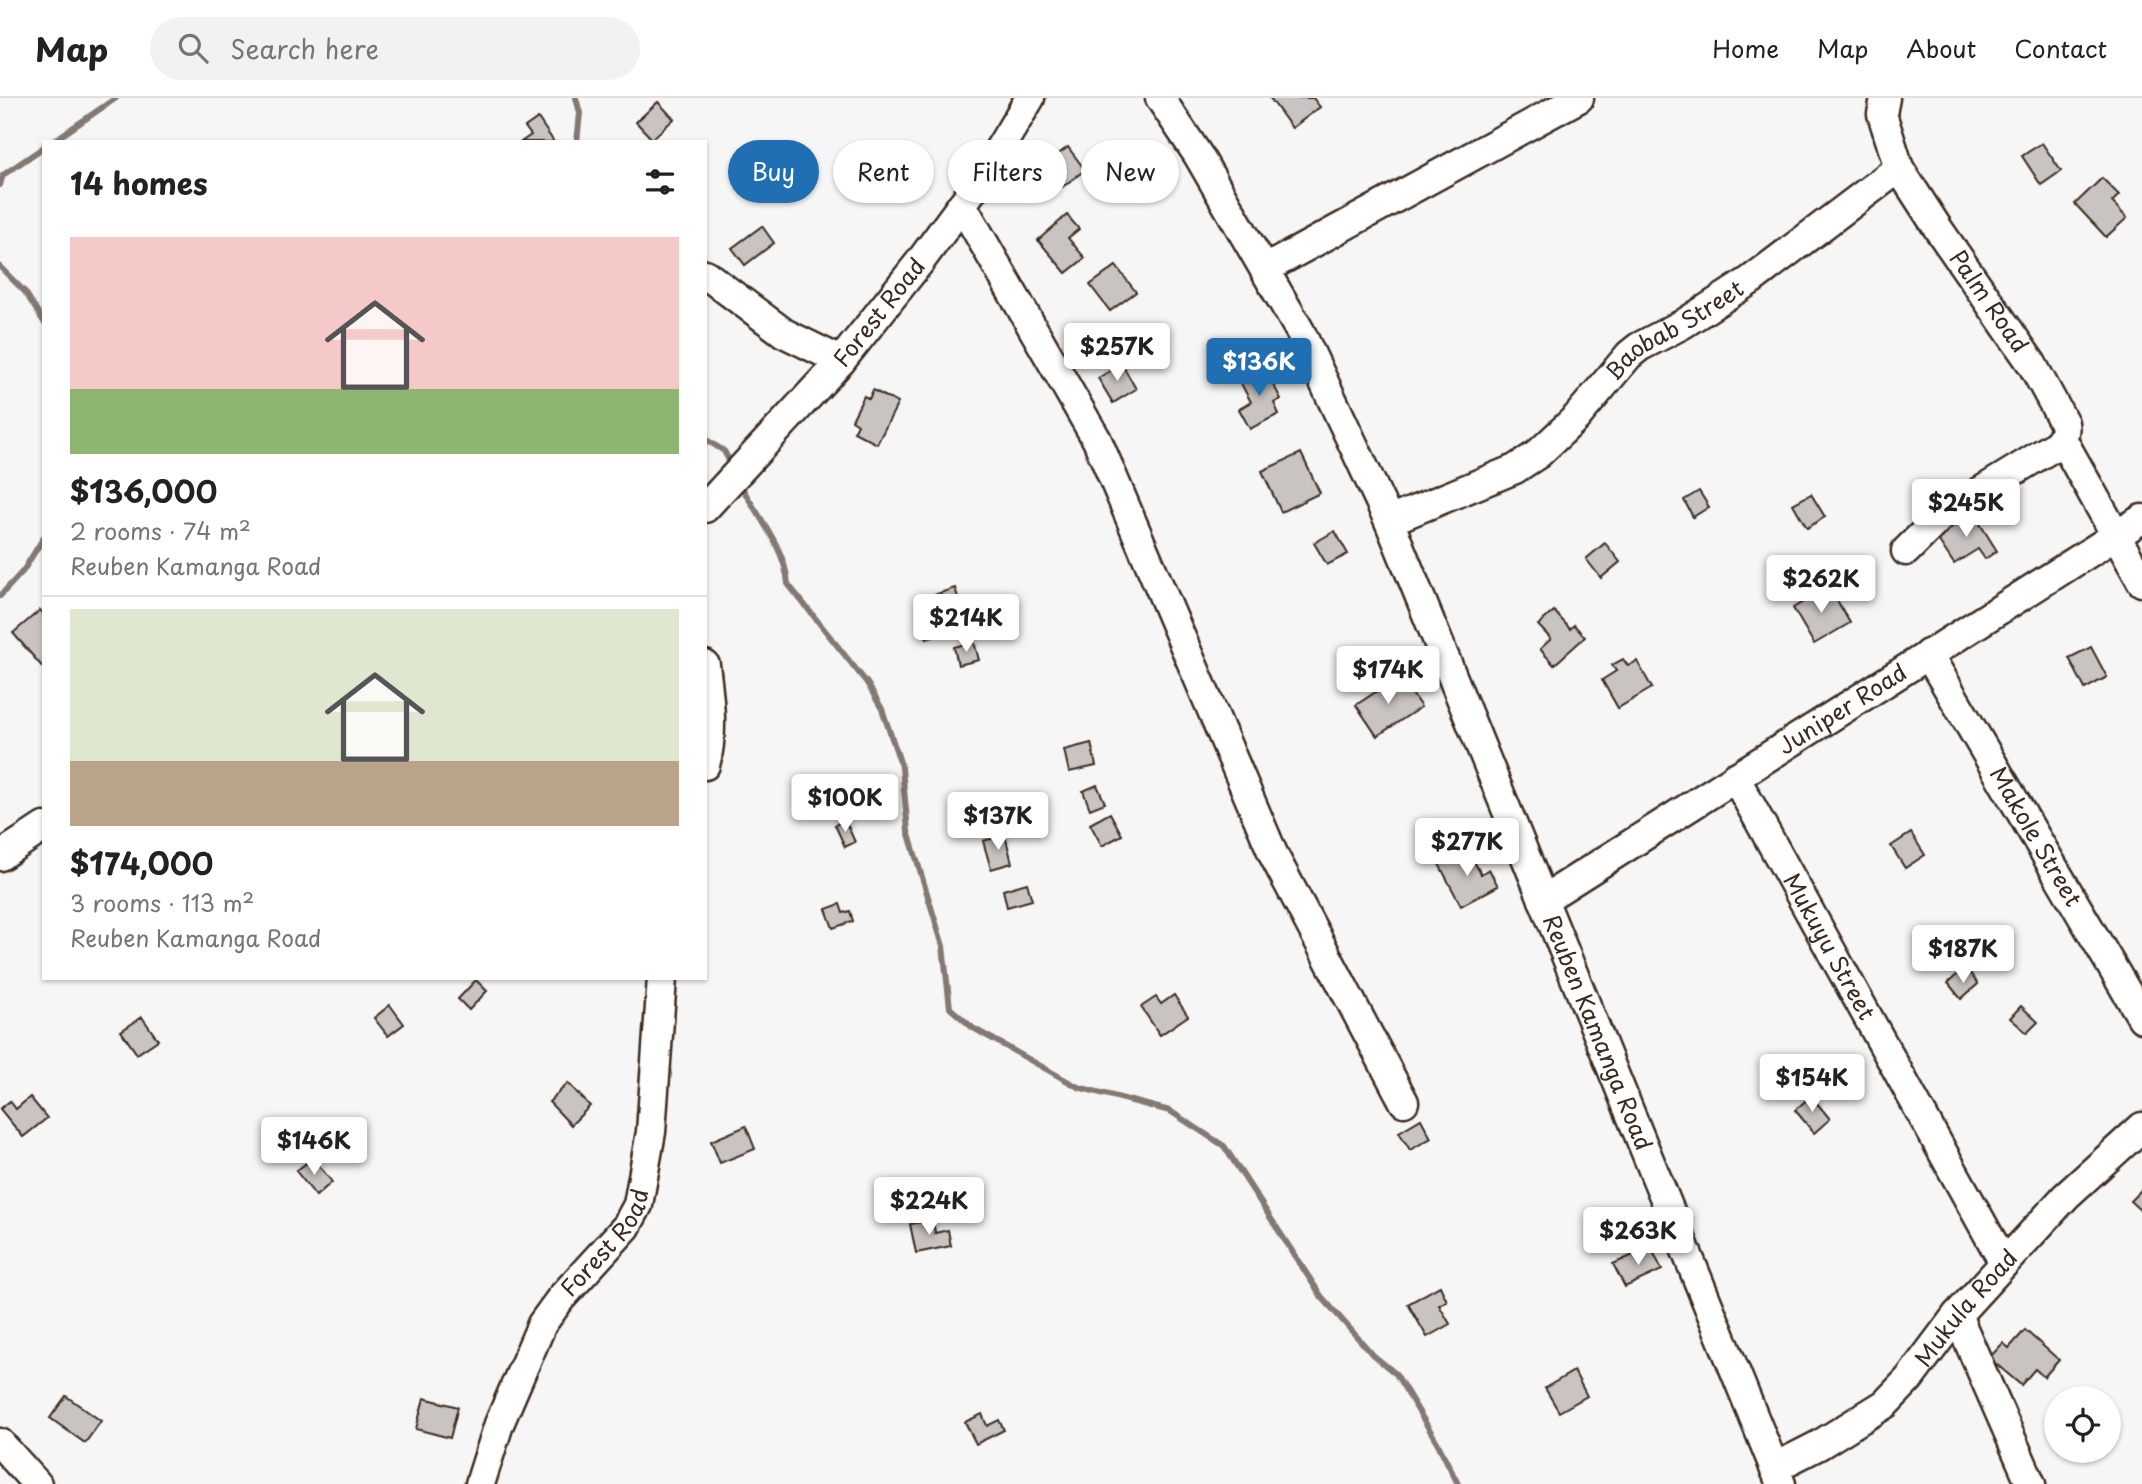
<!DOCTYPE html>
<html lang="en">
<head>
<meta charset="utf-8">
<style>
	body { margin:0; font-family:"Playpen Sans",sans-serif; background:#f2f2f2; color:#222; height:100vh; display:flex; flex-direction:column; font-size:26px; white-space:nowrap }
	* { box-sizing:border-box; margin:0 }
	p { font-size:23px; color:#767676 }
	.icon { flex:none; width:38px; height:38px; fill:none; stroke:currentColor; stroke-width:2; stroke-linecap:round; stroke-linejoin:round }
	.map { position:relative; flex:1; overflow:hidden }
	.drawer { position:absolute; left:42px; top:42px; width:665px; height:840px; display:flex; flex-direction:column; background:#fff; border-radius:0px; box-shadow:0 2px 5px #0004 }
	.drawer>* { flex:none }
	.guide { position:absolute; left:728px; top:42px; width:665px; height:63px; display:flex; gap:14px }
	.tools { position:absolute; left:2044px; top:1288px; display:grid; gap:14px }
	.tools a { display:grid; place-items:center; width:77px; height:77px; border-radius:50%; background:#fff; box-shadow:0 2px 5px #0004; font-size:35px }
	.price { position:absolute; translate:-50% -60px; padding:0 16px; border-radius:7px; background:#fff; color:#222; font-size:23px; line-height:46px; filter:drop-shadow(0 2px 4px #0008) }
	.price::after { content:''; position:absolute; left:50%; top:42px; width:21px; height:16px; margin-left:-10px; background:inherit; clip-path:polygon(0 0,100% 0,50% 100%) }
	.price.selected { background:#1f6fb2; color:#fff }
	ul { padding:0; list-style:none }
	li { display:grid; align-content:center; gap:14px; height:371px; padding:0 28px }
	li+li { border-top:2px solid #e0e0e0 }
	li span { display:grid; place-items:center; height:217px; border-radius:0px; color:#555 }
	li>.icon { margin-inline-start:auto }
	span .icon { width:126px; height:126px; fill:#fffc; stroke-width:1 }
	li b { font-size:30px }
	h2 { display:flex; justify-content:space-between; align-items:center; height:84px; padding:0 28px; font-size:30px }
	.chip { padding:0 24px; border-radius:32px; background:#fff; box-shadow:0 2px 5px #0004; font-size:24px; line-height:63px }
	.chip.selected { background:#1f6fb2; color:#fff }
	header { display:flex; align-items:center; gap:42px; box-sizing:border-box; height:98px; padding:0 35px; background:#fff; border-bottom:2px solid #e0e0e0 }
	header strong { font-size:33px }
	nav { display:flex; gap:38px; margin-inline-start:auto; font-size:24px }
	.search { width:490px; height:63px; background:#f2f2f2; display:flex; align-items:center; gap:18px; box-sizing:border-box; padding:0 24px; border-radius:38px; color:#767676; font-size:26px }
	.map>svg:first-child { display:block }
</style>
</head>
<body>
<header>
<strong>Map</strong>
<div class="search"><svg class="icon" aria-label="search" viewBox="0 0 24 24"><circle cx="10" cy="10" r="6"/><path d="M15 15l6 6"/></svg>Search here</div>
<nav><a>Home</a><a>Map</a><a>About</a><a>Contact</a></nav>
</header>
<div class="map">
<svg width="2142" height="1386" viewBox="0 0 2142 1386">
	<rect width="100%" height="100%" fill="#f7f6f6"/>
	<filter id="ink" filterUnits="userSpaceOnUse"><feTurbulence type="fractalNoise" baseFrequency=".0143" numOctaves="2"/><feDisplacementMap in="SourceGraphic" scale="14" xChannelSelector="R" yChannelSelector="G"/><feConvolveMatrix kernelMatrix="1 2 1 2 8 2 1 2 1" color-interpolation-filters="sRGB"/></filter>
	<g filter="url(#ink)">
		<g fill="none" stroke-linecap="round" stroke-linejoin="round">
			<g stroke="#847972" stroke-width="6">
				<polyline points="576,0 580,15 577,44"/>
				<polyline points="52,44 116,0"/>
				<polyline points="0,87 3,77 44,49"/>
				<polyline points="0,169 25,194 44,224"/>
				<polyline points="705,341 724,353 732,368"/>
				<path d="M739 384C756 417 785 448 788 486L867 585 882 611 902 670 908 733 943 848 950 910 973 930 1078 989 1170 1013 1224 1048 1321 1198 1373 1257 1396 1276 1437 1344 1458 1386"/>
				<polyline points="0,498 23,473 44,439"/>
			</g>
		</g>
		<g fill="#c9c3c1" stroke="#3b2a1e" stroke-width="2">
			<polygon points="1270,0 1313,0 1320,9 1292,30"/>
			<polygon points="658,4 674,21 652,41 636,24"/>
			<polygon points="538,20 554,44 521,44 531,37 525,29"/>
			<polygon points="2042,45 2061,73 2041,87 2022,58"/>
			<polygon points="1068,49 1085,72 1062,89 1045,66"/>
			<polygon points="2102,80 2119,97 2112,104 2127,120 2106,139 2075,106"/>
			<polygon points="1067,117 1079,131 1068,140 1085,160 1066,175 1038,142"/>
			<polygon points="762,128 774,145 745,167 732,150"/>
			<polygon points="1116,168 1136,194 1110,213 1090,187"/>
			<polygon points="1122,266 1136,291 1113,305 1098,280"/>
			<polygon points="1264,269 1281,301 1274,305 1279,316 1250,331 1239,311 1251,304 1239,282"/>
			<polygon points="873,292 898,305 877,346 854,334 858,326 852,322 864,298 869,301"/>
			<polygon points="1301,355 1320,395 1281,414 1262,373"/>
			<polygon points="1699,393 1709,409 1693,419 1684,402"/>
			<polygon points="1811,396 1825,419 1807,430 1793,406"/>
			<polygon points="1972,413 1997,453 1985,461 1978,451 1954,466 1935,437"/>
			<polygon points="1335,433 1348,456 1327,467 1314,445"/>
			<polygon points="1605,445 1620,464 1601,480 1586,461"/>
			<polygon points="955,490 967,528 927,541 920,519 936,514 931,498"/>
			<polygon points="1830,490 1850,525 1814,546 1793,510 1803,504 1799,497 1808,492 1813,501"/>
			<polygon points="40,512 44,516 44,571 13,535"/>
			<polygon points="1554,513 1570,531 1574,527 1585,539 1554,567 1540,551 1551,541 1538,527"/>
			<polygon points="974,544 979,562 958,567 954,549"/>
			<polygon points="2091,549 2107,579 2085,591 2069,560"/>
			<polygon points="1623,561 1628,568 1637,563 1652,590 1618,610 1602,582 1616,573 1612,567"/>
			<polygon points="1400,578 1421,609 1377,638 1356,607"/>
			<polygon points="1091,645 1096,668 1069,674 1064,652"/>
			<polygon points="1097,687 1105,705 1090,711 1083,693"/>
			<polygon points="1110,715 1122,737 1102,748 1090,726"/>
			<polygon points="845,722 855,744 845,749 835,727"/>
			<polygon points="1911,735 1925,757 1905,770 1891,748"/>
			<polygon points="1005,737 1012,765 991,771 983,743"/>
			<polygon points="1467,751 1481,776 1489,771 1498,788 1461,808 1439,766"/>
			<polygon points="1027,785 1032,802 1007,809 1003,792"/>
			<polygon points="840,806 843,815 850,813 853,823 833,830 826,811"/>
			<polygon points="1960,874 1965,880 1970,875 1978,886 1961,901 1948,885"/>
			<polygon points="476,882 487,893 469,912 458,901"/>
			<polygon points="1174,897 1188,918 1160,937 1141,909 1156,899 1161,906"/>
			<polygon points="390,907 404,926 388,938 374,920"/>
			<polygon points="2021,908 2038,924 2027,935 2010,920"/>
			<polygon points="142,919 158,942 137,956 121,933"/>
			<polygon points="568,985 590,1008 571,1027 549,1004"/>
			<polygon points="1811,998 1830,1021 1814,1035 1795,1012"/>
			<polygon points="30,999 47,1020 23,1039 0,1011 10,1003 16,1011"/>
			<polygon points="1421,1021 1431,1040 1410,1052 1399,1034"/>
			<polygon points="746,1028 755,1051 720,1065 711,1043"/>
			<polygon points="313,1060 332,1084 316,1098 296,1073"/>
			<polygon points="2142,1091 2142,1114 2130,1103"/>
			<polygon points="933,1122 935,1135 948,1132 951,1148 916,1155 910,1126"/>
			<polygon points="1651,1149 1662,1172 1625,1189 1613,1166"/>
			<polygon points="1440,1188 1447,1203 1439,1207 1450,1226 1427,1239 1408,1206"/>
			<polygon points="2025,1232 2059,1262 2044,1279 2035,1271 2021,1287 1989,1260 2003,1245 2009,1250"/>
			<polygon points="1574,1273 1587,1298 1559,1314 1545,1290"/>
			<polygon points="66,1298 101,1323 85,1345 50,1320"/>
			<polygon points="424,1300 458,1309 450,1340 416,1331"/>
			<polygon points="982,1316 987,1328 999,1322 1004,1332 976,1346 965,1324"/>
		</g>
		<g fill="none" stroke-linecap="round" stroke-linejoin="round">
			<defs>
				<g id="minor">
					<path id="s1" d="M1160 0 1198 57 1300 233 1389 423 1781 1386"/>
					<path id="s2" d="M1899 70 1939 132 2032 266 2064 325C2066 337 2062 341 2053 349L1942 417 1906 453"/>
					<polyline points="962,107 1097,342 1274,758 1404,1004"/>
					<polyline points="1265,171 1579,0"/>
					<polyline points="705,176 784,235 841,263"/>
					<polyline points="2062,341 2142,484"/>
					<path id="s3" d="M705 410 841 263 919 165 983 78 1030 0"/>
					<path id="s4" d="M1389 423 1515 371 1538 356 1576 320 1629 257 1639 249 1683 226 1751 182 1899 70 1882 16 1885 0"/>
					<path id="s5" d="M1928 556 2142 920"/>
					<path d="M705 567C709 599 714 635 705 667"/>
					<path id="s6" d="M1735 679 2004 1165"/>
					<polyline points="0,758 44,729"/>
					<path id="s7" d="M1543 802 2142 421"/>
					<polyline points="1957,1217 2031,1386"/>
					<polyline points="0,1345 37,1386"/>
					<path id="s8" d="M1774 1370 1819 1347 1885 1306 1909 1281 1957 1217 2066 1098 2142 1029"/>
					<path id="s9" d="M480 1386 499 1326 542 1226 561 1200 626 1129 638 1107 651 1034 662 880"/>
				</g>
			</defs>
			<use href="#minor" stroke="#3b2a1e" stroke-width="33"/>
			<use href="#minor" stroke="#fff" stroke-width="28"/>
		</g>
	</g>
	<g text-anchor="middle" stroke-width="5" stroke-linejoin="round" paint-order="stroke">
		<g font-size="23" fill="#3b2a1e" stroke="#fff">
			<text dy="8" stroke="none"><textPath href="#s2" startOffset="161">Palm Road</textPath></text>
			<text dy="8" stroke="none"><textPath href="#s3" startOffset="262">Forest Road</textPath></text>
			<text dy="8" stroke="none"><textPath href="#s4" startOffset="350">Baobab Street</textPath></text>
			<text dy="8" stroke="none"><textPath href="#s7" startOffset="355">Juniper Road</textPath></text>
			<text dy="8" stroke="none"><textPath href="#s5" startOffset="212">Makole Street</textPath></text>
			<text dy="8" stroke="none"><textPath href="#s6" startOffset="194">Mukuyu Street</textPath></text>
			<text dy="8" stroke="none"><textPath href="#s1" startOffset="1034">Reuben Kamanga Road</textPath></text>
			<text dy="8" stroke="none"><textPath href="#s9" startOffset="276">Forest Road</textPath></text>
			<text dy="8" stroke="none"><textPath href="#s8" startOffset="254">Mukula Road</textPath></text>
		</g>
	</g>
</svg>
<div class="tools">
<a><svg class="icon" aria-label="locate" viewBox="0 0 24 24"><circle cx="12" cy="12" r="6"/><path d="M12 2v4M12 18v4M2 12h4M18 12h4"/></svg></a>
</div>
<b class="price" style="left:1117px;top:285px">$257K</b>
<b class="price selected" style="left:1259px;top:300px">$136K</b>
<b class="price" style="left:1966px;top:441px">$245K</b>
<b class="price" style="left:1821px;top:517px">$262K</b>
<b class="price" style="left:966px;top:556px">$214K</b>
<b class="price" style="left:1388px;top:608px">$174K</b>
<b class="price" style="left:845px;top:736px">$100K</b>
<b class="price" style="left:998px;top:754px">$137K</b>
<b class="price" style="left:1467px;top:780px">$277K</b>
<b class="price" style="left:1963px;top:887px">$187K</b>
<b class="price" style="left:1812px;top:1016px">$154K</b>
<b class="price" style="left:314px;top:1079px">$146K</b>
<b class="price" style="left:929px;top:1139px">$224K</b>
<b class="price" style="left:1638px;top:1169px">$263K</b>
<div class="guide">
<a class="chip selected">Buy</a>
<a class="chip">Rent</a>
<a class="chip">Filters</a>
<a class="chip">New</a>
</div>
<section class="drawer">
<h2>14 homes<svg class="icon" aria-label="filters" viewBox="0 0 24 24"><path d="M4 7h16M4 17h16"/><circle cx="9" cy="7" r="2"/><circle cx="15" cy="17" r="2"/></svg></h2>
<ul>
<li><span style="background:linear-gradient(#f6c9c9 70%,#8fb573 0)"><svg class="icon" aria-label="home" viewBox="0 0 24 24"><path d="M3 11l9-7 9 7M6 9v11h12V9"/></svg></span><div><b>$136,000</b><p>2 rooms · 74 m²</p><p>Reuben Kamanga Road</p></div></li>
<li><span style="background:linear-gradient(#dfe7d0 70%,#b9a48a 0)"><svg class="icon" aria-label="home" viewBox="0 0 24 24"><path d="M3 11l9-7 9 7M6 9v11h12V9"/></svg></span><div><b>$174,000</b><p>3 rooms · 113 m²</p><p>Reuben Kamanga Road</p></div></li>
</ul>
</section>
</div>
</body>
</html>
